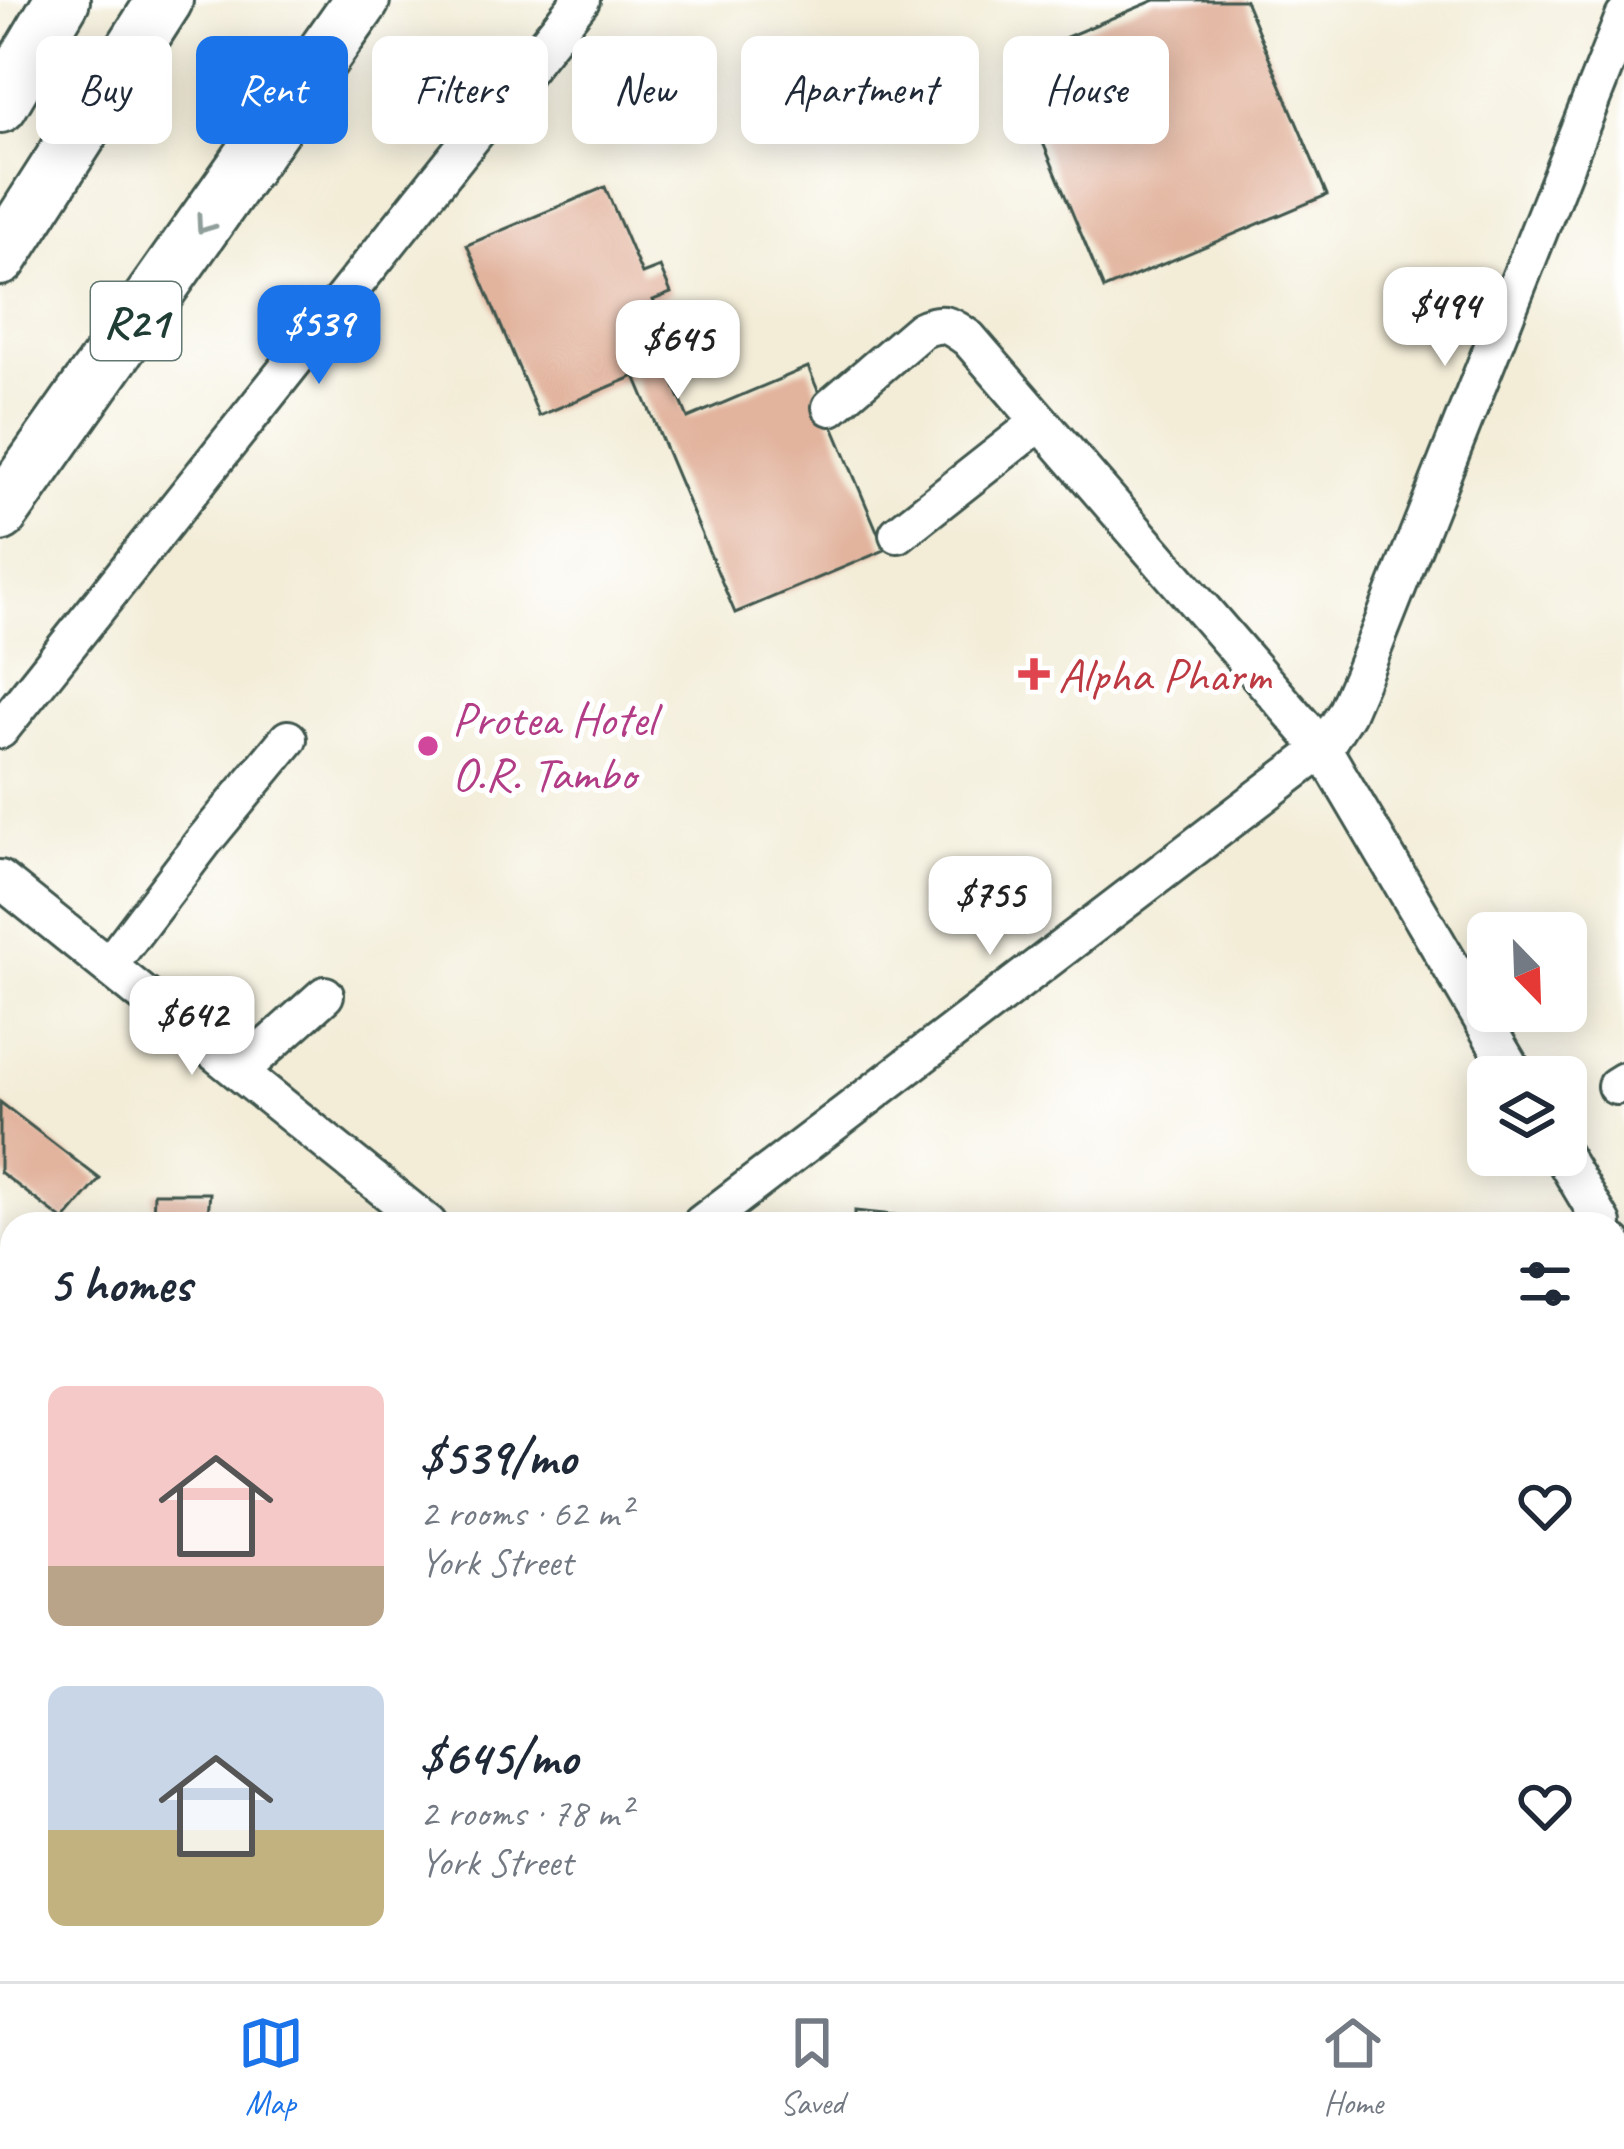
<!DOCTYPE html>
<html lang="en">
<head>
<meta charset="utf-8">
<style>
	body { margin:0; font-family:Caveat,sans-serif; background:#f6f6f7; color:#1f2937; height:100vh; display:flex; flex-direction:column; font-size:45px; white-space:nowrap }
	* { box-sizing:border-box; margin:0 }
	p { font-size:39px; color:#747a83 }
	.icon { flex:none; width:66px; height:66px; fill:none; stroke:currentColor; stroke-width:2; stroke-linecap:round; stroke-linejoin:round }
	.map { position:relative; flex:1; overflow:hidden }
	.drawer { position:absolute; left:0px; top:1212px; width:1626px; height:771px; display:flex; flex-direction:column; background:#fff; border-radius:36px 36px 0 0; box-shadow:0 6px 30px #0003 }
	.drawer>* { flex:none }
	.hud { position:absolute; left:36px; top:36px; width:1554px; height:108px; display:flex; gap:24px }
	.needle { width:78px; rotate:157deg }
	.buttons { position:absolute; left:1467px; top:912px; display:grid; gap:24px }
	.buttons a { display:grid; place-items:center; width:120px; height:120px; border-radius:18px; background:#fff; box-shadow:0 6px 30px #0003; font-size:60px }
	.price { position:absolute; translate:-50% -102px; padding:0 27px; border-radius:24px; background:#fff; color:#222; font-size:39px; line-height:78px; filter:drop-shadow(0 3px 6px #0008) }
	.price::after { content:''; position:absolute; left:50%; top:72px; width:36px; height:27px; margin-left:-18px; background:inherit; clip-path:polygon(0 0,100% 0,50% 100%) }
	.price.on { background:#1a73e8; color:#fff }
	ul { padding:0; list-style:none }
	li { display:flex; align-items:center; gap:36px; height:300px; padding:0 48px }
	li span { display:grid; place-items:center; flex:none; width:336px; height:240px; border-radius:18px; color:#555 }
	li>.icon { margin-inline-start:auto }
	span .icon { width:144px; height:144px; fill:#fffc; stroke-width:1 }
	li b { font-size:51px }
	h2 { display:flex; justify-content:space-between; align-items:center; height:144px; padding:0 48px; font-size:51px }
	.tag { padding:0 42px; border-radius:18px; background:#fff; box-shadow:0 6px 30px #0003; font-size:42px; line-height:108px }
	.tag.on { background:#1a73e8; color:#fff }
	.dock { display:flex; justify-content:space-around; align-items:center; height:168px; border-top:3px solid #e0e1e3; background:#fff; font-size:33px; color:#747a83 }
	.dock a { display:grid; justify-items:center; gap:6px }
	.dock .on { color:#1a73e8 }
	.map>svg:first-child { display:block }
</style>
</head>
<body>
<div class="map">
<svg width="1624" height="1981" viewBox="0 0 1624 1981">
	<rect width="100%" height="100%" fill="#fff"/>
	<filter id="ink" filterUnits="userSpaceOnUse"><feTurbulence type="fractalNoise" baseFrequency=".00833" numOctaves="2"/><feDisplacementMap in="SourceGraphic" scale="24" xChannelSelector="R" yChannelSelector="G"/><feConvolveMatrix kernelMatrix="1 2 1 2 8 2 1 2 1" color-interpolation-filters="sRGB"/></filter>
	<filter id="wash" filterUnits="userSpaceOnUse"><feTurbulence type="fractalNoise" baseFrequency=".004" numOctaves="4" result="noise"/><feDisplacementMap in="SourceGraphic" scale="48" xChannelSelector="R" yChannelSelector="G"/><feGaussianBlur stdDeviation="2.7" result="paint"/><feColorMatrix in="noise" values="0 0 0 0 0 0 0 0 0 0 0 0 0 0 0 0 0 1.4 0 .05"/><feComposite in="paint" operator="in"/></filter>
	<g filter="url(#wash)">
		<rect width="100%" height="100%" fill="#f3edd8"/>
		<g id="blocks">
			<g fill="#e2b49e">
				<polygon points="1155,0 1245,0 1327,195 1104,289 1009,61"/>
				<polygon points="605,187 642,274 660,267 671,293 653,300 678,362 667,367 688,418 808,367 885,550 735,613 635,376 539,416 467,245"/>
				<polygon points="0,1102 100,1179 64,1221 0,1172"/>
				<polygon points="154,1193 210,1193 207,1224 142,1224 142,1220 153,1220"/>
				<polygon points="855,1211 914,1217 913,1224 855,1224"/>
				<polygon points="1624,1578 1624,1717 1614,1723 1614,1582"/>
				<polygon points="0,1706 12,1716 12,1814 0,1804"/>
				<polygon points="821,1971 927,1971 929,1981 814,1981 812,1973"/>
			</g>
		</g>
	</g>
	<g filter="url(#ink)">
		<use href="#blocks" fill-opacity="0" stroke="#3f574d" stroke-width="3"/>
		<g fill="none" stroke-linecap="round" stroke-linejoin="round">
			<defs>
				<g id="minor">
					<path d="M831 407 921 330C943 320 950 325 969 339L1323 749 1516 1077"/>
					<polyline points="898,534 1040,422"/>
					<polyline points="0,730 581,0"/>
					<polyline points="0,879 428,1224"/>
					<polyline points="110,964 203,842 288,739"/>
					<polyline points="240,1071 325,995"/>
					<polyline points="1616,1086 1624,1081"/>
					<polyline points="1562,1155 1603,1224"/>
					<polyline points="701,1224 1323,749 1346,713 1362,676 1624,17"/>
					<polyline points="1614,1244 1624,1261"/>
					<polyline points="1614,1441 1624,1435"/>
					<polyline points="0,1944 12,1954"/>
					<polyline points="34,1971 46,1981"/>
					<polyline points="1104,1971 1108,1981"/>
					<polyline points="1192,1971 1192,1981"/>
				</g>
				<g id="highway">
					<polyline points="0,105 62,0"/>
					<polyline points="0,258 165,0"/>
					<polyline points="0,514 362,0"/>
				</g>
			</defs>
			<use href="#minor" stroke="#3f574d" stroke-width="42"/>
			<use href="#highway" stroke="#3f574d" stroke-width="60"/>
			<use href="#minor" stroke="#fff" stroke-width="36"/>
			<use href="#highway" stroke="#fff" stroke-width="54"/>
		</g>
		<defs><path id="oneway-chevron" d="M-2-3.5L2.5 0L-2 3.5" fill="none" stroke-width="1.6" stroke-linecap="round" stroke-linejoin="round" transform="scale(3)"/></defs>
		<use stroke="#8f9e9a" href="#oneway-chevron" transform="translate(204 225) rotate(125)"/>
	</g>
	<path fill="#e0444e" stroke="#fff" stroke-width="4.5" d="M1028 656h12v12h12v12h-12v12h-12v-12h-12v-12h12z"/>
	<circle fill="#d1479c" stroke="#fff" stroke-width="4.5" cx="428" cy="746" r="12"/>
	<g text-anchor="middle" stroke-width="10" stroke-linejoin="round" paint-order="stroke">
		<rect fill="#fff" stroke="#627771" stroke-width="3" x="91" y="282" width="90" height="78" rx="9"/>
		<g font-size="45" font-weight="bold" fill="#1f3d34">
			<text x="136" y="337">R21</text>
		</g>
		<g font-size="48" fill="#be3a42" stroke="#fff" text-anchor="start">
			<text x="1058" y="691">Alpha Pharm</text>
		</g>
		<g font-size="48" fill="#b23c85" stroke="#fff" text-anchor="start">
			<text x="452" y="735">Protea Hotel<tspan x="452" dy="55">O.R. Tambo</tspan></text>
		</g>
	</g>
</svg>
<div class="buttons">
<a><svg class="needle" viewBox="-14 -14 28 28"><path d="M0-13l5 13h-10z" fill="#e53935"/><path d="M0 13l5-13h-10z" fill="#747a83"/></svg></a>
<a><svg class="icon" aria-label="layers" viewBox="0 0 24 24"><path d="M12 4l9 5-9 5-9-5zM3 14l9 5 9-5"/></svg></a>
</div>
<b class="price" style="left:1445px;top:369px">$494</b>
<b class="price on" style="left:319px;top:387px">$539</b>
<b class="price" style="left:678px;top:402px">$645</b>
<b class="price" style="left:990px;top:958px">$755</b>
<b class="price" style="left:192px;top:1078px">$642</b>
<div class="hud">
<a class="tag">Buy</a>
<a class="tag on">Rent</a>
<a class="tag">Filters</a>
<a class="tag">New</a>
<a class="tag">Apartment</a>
<a class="tag">House</a>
</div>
<section class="drawer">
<h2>5 homes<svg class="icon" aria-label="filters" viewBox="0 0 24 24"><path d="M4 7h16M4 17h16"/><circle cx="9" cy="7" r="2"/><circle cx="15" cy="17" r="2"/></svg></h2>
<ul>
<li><span style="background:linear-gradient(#f6c9c9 75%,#b9a48a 0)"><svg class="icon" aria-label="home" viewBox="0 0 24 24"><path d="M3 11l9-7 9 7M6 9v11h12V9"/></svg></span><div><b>$539/mo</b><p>2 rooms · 62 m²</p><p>York Street</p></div><svg class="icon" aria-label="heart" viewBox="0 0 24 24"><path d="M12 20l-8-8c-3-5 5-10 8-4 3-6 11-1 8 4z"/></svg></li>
<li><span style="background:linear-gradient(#c9d6e8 60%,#c2b280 0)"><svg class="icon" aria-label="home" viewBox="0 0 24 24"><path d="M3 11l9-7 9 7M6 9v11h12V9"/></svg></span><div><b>$645/mo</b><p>2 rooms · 78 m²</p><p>York Street</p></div><svg class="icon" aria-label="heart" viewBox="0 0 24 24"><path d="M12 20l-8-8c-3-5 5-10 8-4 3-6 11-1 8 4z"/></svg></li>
</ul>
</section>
</div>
<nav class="dock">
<a class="on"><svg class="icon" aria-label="map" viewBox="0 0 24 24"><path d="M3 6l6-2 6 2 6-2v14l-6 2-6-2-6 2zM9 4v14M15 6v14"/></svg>Map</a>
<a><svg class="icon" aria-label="saved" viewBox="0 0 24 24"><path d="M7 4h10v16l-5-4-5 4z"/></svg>Saved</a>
<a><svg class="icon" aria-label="home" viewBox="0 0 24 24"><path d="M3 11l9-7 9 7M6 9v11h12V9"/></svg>Home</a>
</nav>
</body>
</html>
